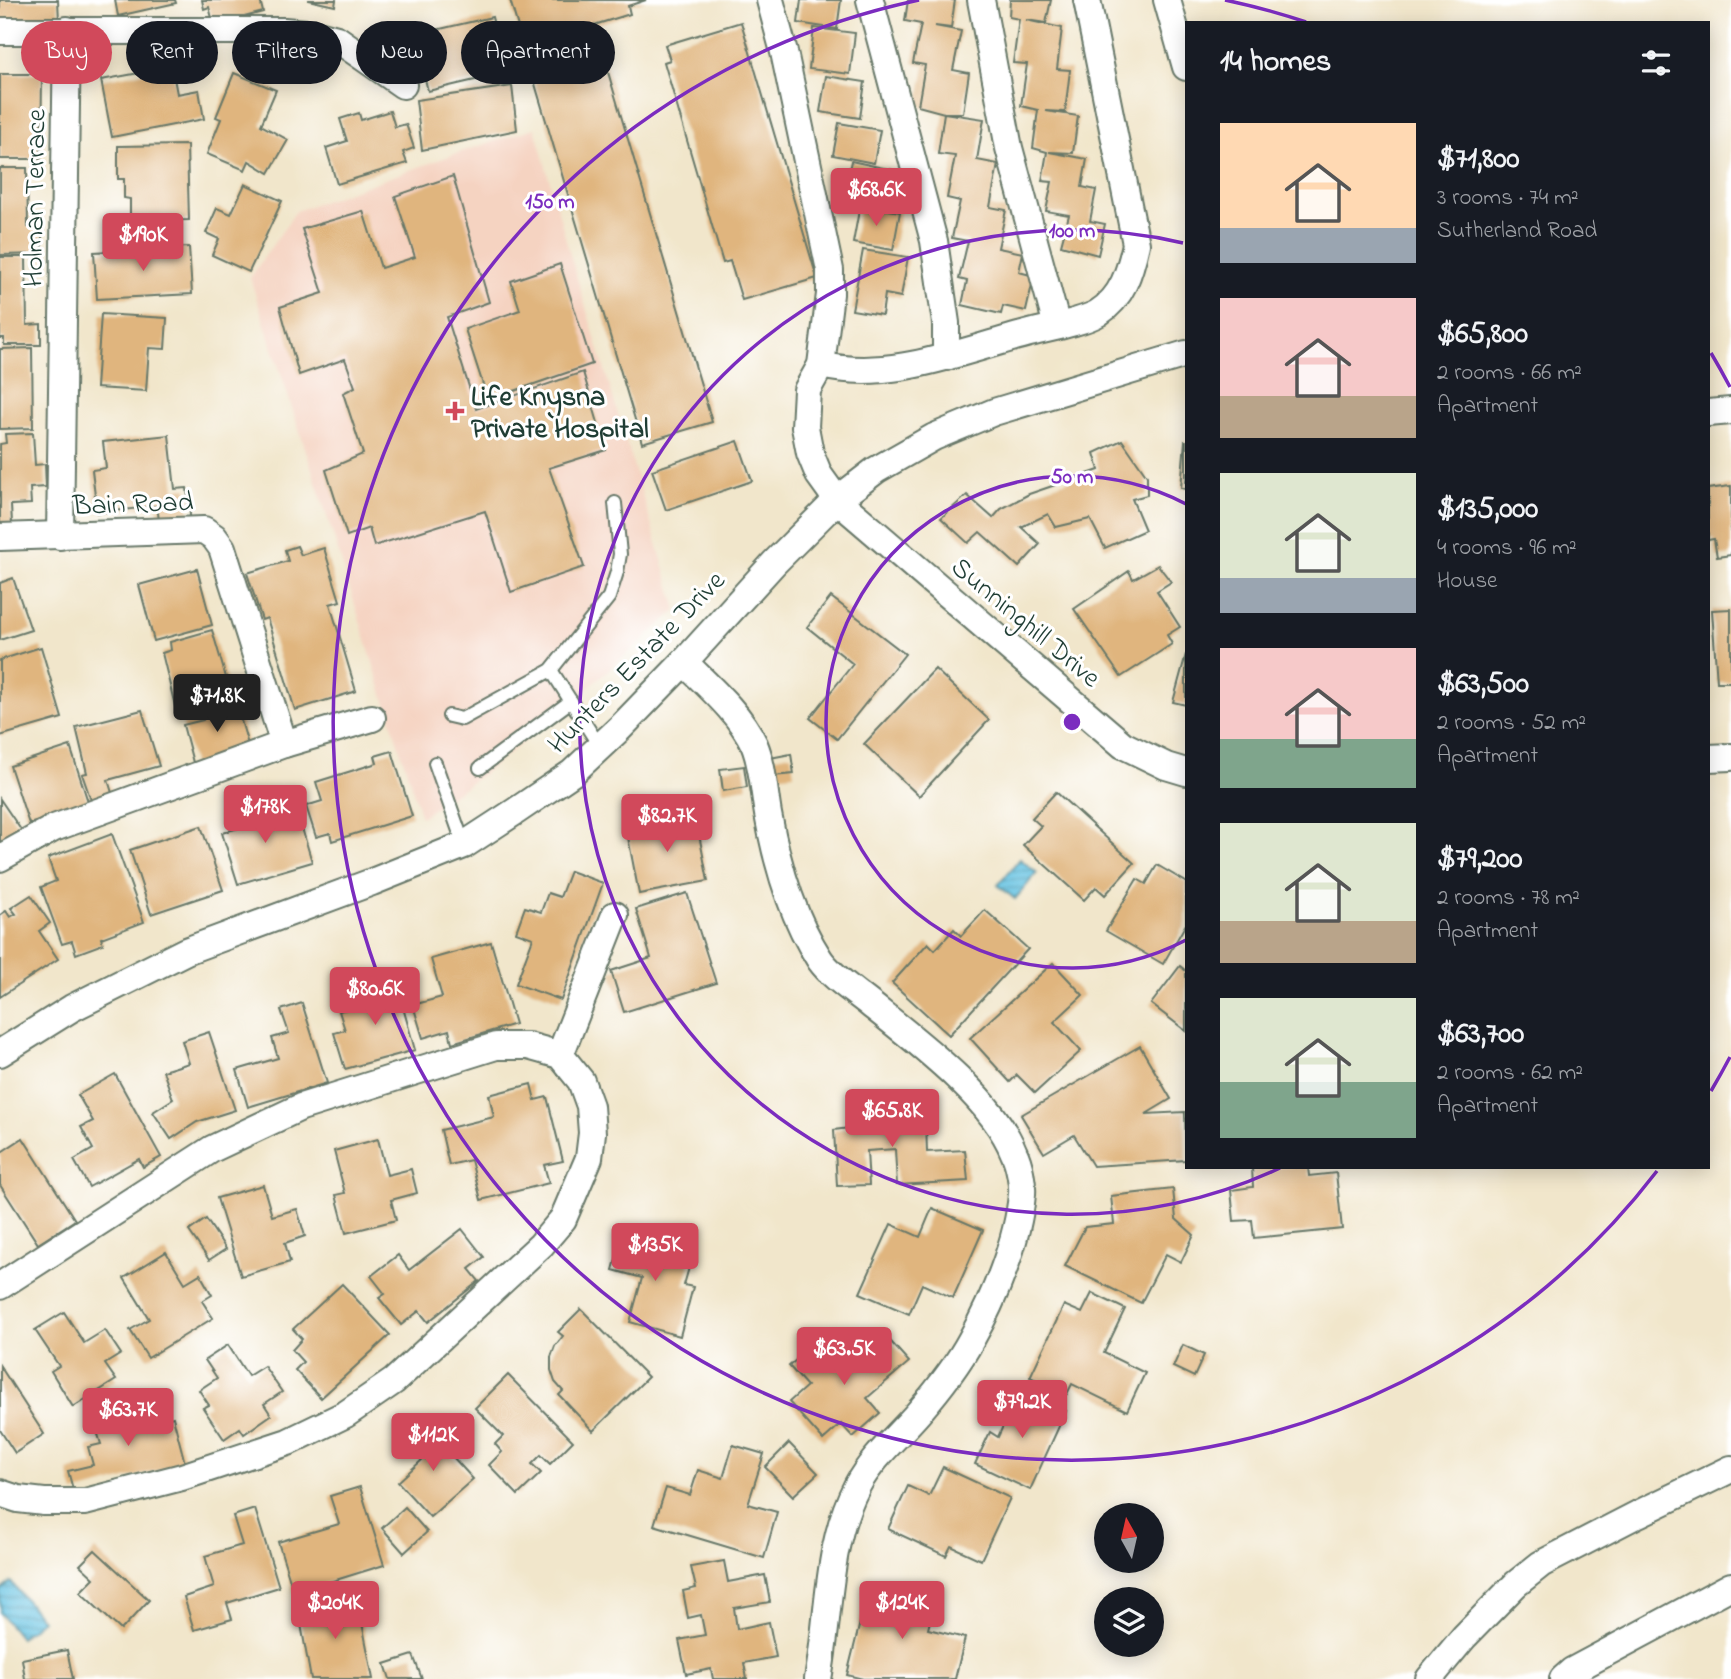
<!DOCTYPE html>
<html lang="en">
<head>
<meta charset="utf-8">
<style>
	body { margin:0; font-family:"Indie Flower",sans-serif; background:#20242c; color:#f1f3f6; height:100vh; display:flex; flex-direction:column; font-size:26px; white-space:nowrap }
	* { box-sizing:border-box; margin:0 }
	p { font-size:23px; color:#9ea1a6 }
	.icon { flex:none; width:38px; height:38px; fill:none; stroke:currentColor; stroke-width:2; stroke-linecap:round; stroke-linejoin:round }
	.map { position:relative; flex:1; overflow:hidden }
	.drawer { position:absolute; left:1185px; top:21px; width:525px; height:1148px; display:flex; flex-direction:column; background:#171b24; border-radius:0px; box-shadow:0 4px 18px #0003 }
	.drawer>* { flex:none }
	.hud { position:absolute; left:21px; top:21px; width:665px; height:63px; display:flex; gap:14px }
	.needle { width:46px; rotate:352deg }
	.fabs { position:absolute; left:1094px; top:1503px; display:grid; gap:14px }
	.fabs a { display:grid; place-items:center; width:70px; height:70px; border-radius:50%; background:#171b24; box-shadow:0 4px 18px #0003; font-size:35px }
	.price { position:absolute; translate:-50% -60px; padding:0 16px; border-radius:7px; background:#d1495b; color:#fff; font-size:23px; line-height:46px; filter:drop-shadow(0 2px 4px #0008) }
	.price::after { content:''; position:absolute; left:50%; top:42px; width:21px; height:16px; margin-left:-10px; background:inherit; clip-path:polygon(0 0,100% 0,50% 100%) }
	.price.on { background:#222; color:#fff }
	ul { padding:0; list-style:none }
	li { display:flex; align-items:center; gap:21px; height:175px; padding:0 35px }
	li span { display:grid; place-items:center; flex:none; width:196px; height:140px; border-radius:0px; color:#555 }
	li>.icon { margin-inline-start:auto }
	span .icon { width:84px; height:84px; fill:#fffc; stroke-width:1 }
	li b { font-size:30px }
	h2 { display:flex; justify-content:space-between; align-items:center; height:84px; padding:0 35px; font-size:30px }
	.chip { padding:0 24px; border-radius:32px; background:#171b24; box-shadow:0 4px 18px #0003; font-size:24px; line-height:63px }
	.chip.on { background:#d1495b; color:#fff }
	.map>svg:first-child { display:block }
</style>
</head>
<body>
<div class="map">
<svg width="1731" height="1679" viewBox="0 0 1731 1679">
	<defs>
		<pattern id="water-rules" width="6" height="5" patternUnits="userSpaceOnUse" patternTransform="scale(1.75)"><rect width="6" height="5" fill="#64c2e2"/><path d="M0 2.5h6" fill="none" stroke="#529fb8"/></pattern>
	</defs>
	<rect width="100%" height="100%" fill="#fff"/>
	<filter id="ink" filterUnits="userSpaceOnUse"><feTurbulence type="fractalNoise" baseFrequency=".0143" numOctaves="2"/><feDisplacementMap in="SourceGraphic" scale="14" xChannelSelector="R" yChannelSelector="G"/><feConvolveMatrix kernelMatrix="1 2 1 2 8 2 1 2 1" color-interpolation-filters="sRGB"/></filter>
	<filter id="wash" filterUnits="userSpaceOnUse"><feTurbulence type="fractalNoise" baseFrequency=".00686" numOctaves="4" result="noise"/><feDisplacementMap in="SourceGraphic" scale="28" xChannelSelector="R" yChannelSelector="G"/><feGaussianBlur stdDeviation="1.57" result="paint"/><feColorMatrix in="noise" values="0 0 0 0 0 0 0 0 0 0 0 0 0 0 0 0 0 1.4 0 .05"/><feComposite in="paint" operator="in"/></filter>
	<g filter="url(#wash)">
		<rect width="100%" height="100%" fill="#f1e6cb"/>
		<polygon fill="#f5d3c1" points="535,128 571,258 677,610 550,721 483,774 421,817 336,544 250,278 296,211 455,154"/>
		<g fill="url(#water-rules)" stroke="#42808b" stroke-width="2">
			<polygon points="1020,859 1037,873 1015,899 998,885"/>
			<polygon points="11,1582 42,1620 20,1638 0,1613 0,1591"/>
		</g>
		<g id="blocks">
			<g fill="#e0b57e">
				<polygon points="0,0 58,0 59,21 0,20"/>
				<polygon points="115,0 175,0 176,3 118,16"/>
				<polygon points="202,0 260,0 263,12 214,25 209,7 204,9"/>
				<polygon points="308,0 336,0 335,6"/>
				<polygon points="510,0 646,0 628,6 630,14 594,25 712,422 642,443"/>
				<polygon points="801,0 841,0 837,29 798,23"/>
				<polygon points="908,0 955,0 951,28 935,26 961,31 953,70 969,73 963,113 944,113 918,106 925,65 913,63 921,24 905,21"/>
				<polygon points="1010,0 1051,0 1046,23 1026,20 1062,28 1057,69 1070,70 1065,112 1046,111 1078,116 1073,153 1049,152 1087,159 1082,187 1096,190 1090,221 1105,224 1098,255 1061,245 1069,215 1046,211 1052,182 1042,181 1047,152 1033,148 1038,110 1021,106 1027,64 1013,63 1019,19 1009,17"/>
				<polygon points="492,17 505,73 428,91 424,75 412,78 407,55 418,52 414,35"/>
				<polygon points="741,22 817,278 742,300 730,261 723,263 664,62 670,60 665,45"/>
				<polygon points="814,28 855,33 850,74 809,69"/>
				<polygon points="172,67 177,94 199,90 204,119 112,137 101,80"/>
				<polygon points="234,73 276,90 261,125 288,140 269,173 249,161 245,170 207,154 221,119 216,117"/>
				<polygon points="0,74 42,74 41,159 0,159"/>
				<polygon points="826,76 865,82 860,118 820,112"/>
				<polygon points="512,86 517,130 422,150 416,100"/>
				<polygon points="390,111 395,127 406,124 414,148 403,152 407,163 337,184 326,148 347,141 340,119 359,113 361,120"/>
				<polygon points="944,113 984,119 977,160 998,164 990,207 1006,210 998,248 1023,253 1019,272 1034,276 1026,311 1003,306 1001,314 962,305 967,281 959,279 968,241 952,238 960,201 947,198 955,156 938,154"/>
				<polygon points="839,123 880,130 874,163 833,155"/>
				<polygon points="187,145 189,220 130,221 130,199 124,198 124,179 118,179 118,146"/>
				<polygon points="851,161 893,170 886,203 844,194"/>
				<polygon points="0,168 27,168 28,227 42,227 42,254 0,255"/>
				<polygon points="453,176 489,302 447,317 476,409 583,372 606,450 549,468 584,567 511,592 485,511 374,546 369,528 347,536 326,470 363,454 343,393 355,387 345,359 299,375 280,307 323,293 302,229 363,211 381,268 415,257 395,196"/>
				<polygon points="245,184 282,201 249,272 212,255 219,239 206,233 217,208 231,214"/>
				<polygon points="860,205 900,212 893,250 853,243"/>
				<polygon points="189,247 192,294 97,299 94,252"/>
				<polygon points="863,250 908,257 901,297 885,294 882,315 852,310"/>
				<polygon points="0,257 26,257 27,325 41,324 41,345 4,345 4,338 0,338"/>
				<polygon points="560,264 592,364 488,400 465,329 520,310 511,281"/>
				<polygon points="101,314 167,318 165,349 149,348 146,391 96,388"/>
				<polygon points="32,348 33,428 0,429 0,349"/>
				<polygon points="33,433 35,465 45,464 46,487 30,488 31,504 11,505 12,523 0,524 0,444 6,443 5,434"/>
				<polygon points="169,435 175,489 187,488 191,524 160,527 157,506 97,513 92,470 106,468 103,442"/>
				<polygon points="1122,440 1147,476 1147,495 1132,499 1145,530 1105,548 1090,519 1056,527 1048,514 1021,527 1040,544 1019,567 980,532 968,543 941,518 967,495 993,518 1001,509 1029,494 1099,470 1094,453"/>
				<polygon points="738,441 752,481 666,510 652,470"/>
				<polygon points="1185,441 1186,441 1186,489 1181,488"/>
				<polygon points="1731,486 1731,555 1717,557 1714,539 1708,540 1708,489"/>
				<polygon points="297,546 301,555 324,548 340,601 330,604 356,691 295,710 267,618 262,620 247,573 288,561 285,550"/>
				<polygon points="1158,565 1171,582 1157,591 1180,627 1167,635 1172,644 1121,677 1074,609 1129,571 1133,579"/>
				<polygon points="197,569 212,625 154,641 139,585"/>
				<polygon points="13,578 31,630 0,640 0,583"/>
				<polygon points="831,597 905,654 837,739 810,718 853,664 807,627"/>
				<polygon points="1731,609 1731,682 1717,682 1712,610"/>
				<polygon points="212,630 230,691 175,706 162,653 171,650 170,642"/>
				<polygon points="41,647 62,718 0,736 0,660"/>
				<polygon points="1186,654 1186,705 1173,702"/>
				<polygon points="935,669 989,720 919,796 864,744"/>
				<polygon points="233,693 251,755 195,770 183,725 203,720 199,703"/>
				<polygon points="142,710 159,766 108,780 114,799 93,806 82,774 87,773 76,727"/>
				<polygon points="70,746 89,805 29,824 10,766"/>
				<polygon points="392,751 412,816 332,841 330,833 316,837 306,806 322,801 316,782 377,763 375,756"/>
				<polygon points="791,754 794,774 773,776 770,758"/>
				<polygon points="744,766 747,787 723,791 720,769"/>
				<polygon points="1056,792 1134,863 1105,895 1096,887 1084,900 1023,845 1041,826 1032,818"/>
				<polygon points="0,799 21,830 0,844"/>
				<polygon points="258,805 263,822 297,811 312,862 238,884 222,833 238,828 234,813"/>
				<polygon points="695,814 708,881 639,894 626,827"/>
				<polygon points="201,826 223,890 151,914 130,850"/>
				<polygon points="112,834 144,922 101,938 103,944 76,954 72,941 62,944 41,887 56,881 48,858"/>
				<polygon points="1157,865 1186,882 1186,924 1163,964 1106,931 1137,879 1146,884"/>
				<polygon points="570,871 603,883 561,1000 516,984 533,938 516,932 525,907 541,912 548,893 560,897"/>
				<polygon points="687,893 716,983 624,1012 611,971 651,958 636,909"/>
				<polygon points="31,895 50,923 39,931 58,959 0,997 0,915 6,911 10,917 16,914 11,908"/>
				<polygon points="985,910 1028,949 949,1035 892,983 928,943 935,950 954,929 961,936"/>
				<polygon points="491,942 515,1024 452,1043 449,1030 423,1038 413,1005 442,997 431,959"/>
				<polygon points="1053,963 1083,995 1054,1022 1081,1051 1035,1093 1017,1075 1010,1082 970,1038"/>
				<polygon points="1180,966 1186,971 1186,1031 1151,1004"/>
				<polygon points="393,972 415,1050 345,1069 334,1033 345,1030 339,1011 379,1000 372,978"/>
				<polygon points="302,1003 327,1083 248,1107 237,1070 278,1058 272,1038 289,1033 281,1010"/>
				<polygon points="209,1032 235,1110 197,1122 171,1139 153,1112 173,1099 163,1071 189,1063 182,1041"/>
				<polygon points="1140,1046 1171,1099 1146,1114 1185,1112 1186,1160 1093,1166 1074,1135 1044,1153 1021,1115"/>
				<polygon points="115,1074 161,1157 143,1167 139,1159 89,1187 74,1160 93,1149 81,1127 93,1121 78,1095"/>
				<polygon points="531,1084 535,1100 547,1097 563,1161 544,1165 549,1183 481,1200 471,1160 449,1165 441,1130 494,1117 489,1095"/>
				<polygon points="898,1103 900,1126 926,1124 927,1152 965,1150 968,1181 897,1185 895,1149 867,1151 869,1185 837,1186 834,1130 850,1128 848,1106"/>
				<polygon points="23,1138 75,1220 38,1244 0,1185 0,1153"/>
				<polygon points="378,1139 387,1175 411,1169 417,1193 391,1200 396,1220 346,1233 336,1195 345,1193 334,1151"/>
				<polygon points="1252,1167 1308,1167 1309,1176 1336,1173 1342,1229 1254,1238 1252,1220 1234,1221 1231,1190 1253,1187"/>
				<polygon points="263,1185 272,1216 297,1209 305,1236 285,1243 290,1262 241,1276 217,1198"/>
				<polygon points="1173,1189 1176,1219 1194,1235 1181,1262 1166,1254 1141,1303 1065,1266 1085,1227 1114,1224 1111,1196"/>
				<polygon points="932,1208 983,1230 953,1298 922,1284 909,1314 860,1293 891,1224 920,1237"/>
				<polygon points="206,1219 226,1249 209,1260 189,1231"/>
				<polygon points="462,1229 484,1257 469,1269 479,1281 428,1322 419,1311 401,1325 379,1298 385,1294 371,1276 398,1255 409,1270"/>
				<polygon points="624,1231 668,1243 664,1258 690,1264 684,1285 693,1287 680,1336 630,1322 642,1278 613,1270"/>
				<polygon points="166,1252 185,1283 200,1274 212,1295 202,1301 213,1318 148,1358 130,1330 149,1319 124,1278"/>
				<polygon points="342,1284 390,1335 321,1398 295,1370 303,1362 292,1350 302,1339 293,1329"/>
				<polygon points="1092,1293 1125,1309 1104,1353 1145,1373 1127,1411 1072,1384 1067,1394 1030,1377 1064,1305 1082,1313"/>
				<polygon points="581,1309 648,1377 593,1431 559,1395 563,1391 555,1382 551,1370 551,1357 555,1346 563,1336 558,1332"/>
				<polygon points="64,1312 84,1343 105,1330 121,1354 105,1364 116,1380 73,1407 51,1371 59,1366 35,1330"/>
				<polygon points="883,1333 909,1362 867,1398 880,1413 853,1437 841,1424 823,1440 789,1402 807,1386 789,1366 816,1343 841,1371"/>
				<polygon points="228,1345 248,1376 264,1366 282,1392 264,1404 271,1415 244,1434 240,1428 224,1439 203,1408 209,1405 199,1390 217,1378 205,1360"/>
				<polygon points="1183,1345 1204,1355 1194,1377 1173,1367"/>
				<polygon points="0,1366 44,1434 15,1453 0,1430"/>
				<polygon points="508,1375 573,1441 550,1464 541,1455 532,1464 541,1473 518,1495 489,1465 502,1452 495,1444 503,1436 475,1408"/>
				<polygon points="1020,1389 1066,1411 1030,1490 975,1464 990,1432 998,1437"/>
				<polygon points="140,1402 146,1424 173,1417 185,1463 74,1493 68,1471 93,1465 88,1447 101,1444 92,1415"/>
				<polygon points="423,1424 473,1479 430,1517 398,1482 422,1460 404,1441"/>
				<polygon points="789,1443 818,1473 793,1496 765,1467"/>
				<polygon points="733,1445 764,1454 748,1504 777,1512 764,1558 654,1525 666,1488 690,1495 698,1470 723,1478"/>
				<polygon points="943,1467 1010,1498 981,1560 951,1546 946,1556 888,1529 908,1486 929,1496"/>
				<polygon points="360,1487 384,1565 294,1593 278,1542 339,1524 330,1496"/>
				<polygon points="405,1507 427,1532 404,1553 382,1528"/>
				<polygon points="255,1509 279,1587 227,1603 232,1619 194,1630 184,1597 214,1587 205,1556 242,1545 233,1516"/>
				<polygon points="95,1550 149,1600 121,1630 80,1592 94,1578 80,1565"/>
				<polygon points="724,1561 728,1582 765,1575 770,1602 734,1608 737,1629 769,1622 776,1657 744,1663 747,1679 713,1679 711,1669 686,1674 679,1640 705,1635 701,1615 688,1618 683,1591 696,1588 691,1567"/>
				<polygon points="869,1586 935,1602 928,1629 965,1638 955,1679 863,1679 847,1675"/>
				<polygon points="357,1597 373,1679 311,1679 298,1608"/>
				<polygon points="67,1650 73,1679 25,1679 22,1659"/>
				<polygon points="413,1655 422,1679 390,1679 385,1664"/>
			</g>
		</g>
	</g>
	<g filter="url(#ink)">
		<use href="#blocks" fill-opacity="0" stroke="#687869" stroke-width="2"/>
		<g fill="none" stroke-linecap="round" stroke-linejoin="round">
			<defs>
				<g id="service">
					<polyline points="551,670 600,747"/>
					<polyline points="449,716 462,719 551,670 609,597 617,572 620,554 615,503"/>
					<polyline points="435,763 464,845"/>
					<polyline points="480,768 571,701"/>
				</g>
				<g id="minor">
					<polyline points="770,0 784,52 830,270 830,294 821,365 807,390 805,427 810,453 819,475 837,500 1123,745 1166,766 1186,772"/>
					<polyline points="870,0 934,241 946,323 946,357"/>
					<polyline points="981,0 1009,148 1057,326"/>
					<polyline points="1167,0 1186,67"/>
					<polyline points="0,31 284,31 318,34 337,39 403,85"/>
					<path d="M821 365C890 382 961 351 1026 334 1045 329 1083 322 1098 313 1123 297 1130 271 1136 244L1087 0"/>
					<polyline points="1708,413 1731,411"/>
					<polyline points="60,536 67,30"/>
					<polyline points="0,537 204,530 214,537 222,548 284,744"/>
					<path d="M684 662C708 686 739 712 754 744 763 765 764 792 768 814 777 864 792 917 820 960 832 977 854 991 870 1004 915 1040 993 1098 1014 1153 1019 1163 1023 1183 1022 1194 1018 1241 994 1299 971 1340 957 1366 937 1391 918 1413 897 1437 872 1458 857 1486 826 1545 830 1615 818 1679"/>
					<polyline points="1708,758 1731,757"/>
					<polyline points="0,858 54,828 284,744 372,718"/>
					<polyline points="0,1053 72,1008 186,951 372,882 464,845 516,811 572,773 620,728 684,662 774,563 837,500 876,470 934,437 994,412 1186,354"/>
					<polyline points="560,1055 615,915"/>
					<polyline points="0,1286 212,1149 301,1107 496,1046 528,1046 560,1055 581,1081 590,1106 592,1133 589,1158 563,1219 541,1245 394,1381 346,1414 288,1442 182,1477 85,1502 44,1502 18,1499 0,1493"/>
					<polyline points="1429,1679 1464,1637 1516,1584 1541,1564 1638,1514 1731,1469"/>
					<polyline points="1563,1679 1572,1671 1731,1586"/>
				</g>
			</defs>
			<use href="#service" stroke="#687869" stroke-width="16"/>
			<use href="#minor" stroke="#687869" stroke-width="30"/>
			<use href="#service" stroke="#fff" stroke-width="12"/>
			<use href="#minor" stroke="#fff" stroke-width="26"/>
		</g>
	</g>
	<g fill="none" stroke="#7b2cbf" stroke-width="3.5">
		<path d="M1186 940A246 246 0 1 1 1186 504"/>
		<path d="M1280 1168A492 492 0 1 1 1183 243"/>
		<path d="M1730 1057A738 738 0 0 1 1711 1091M1657 1171A738 738 0 1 1 919 0M1225 0A738 738 0 0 1 1306 22M1711 353A738 738 0 0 1 1730 387"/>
	</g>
	<path fill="#d1495b" stroke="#fff" stroke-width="2.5" d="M451.5 400.5h7v7h7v7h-7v7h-7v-7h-7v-7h7z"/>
	<g text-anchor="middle" stroke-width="6" stroke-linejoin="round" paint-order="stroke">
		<g font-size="28" fill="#1f3d34" stroke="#fff">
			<text transform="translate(33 198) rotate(-89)" y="10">Holman Terrace</text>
			<text transform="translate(133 502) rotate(-2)" y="10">Bain Road</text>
			<text transform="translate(1027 621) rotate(40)" y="10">Sunninghill Drive</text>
			<text transform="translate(635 661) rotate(-46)" y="10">Hunters Estate Drive</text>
		</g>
		<g font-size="28" font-weight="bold" fill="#1f3d34" stroke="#fff" text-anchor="start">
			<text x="471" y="405">Life Knysna<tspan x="471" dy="32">Private Hospital</tspan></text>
		</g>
	</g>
	<circle cx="1072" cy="722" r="10" fill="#7b2cbf" stroke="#fff" stroke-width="3.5"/>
	<g font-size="21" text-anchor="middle" font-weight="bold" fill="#7b2cbf" stroke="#fff" stroke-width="6" stroke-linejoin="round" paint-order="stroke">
		<text x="550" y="208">150 m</text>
		<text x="1072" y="237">100 m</text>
		<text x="1072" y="483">50 m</text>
	</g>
</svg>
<div class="fabs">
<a><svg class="needle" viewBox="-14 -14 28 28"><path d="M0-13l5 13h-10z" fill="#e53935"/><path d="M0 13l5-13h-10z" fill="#9ea1a6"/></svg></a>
<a><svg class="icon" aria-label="layers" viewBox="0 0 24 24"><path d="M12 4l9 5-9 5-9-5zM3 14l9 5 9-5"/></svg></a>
</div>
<b class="price" style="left:876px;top:228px">$68.6K</b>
<b class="price" style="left:143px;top:273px">$190K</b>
<b class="price on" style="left:217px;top:734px">$71.8K</b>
<b class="price" style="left:265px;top:845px">$178K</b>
<b class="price" style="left:667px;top:854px">$82.7K</b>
<b class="price" style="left:375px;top:1027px">$80.6K</b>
<b class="price" style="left:892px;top:1149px">$65.8K</b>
<b class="price" style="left:655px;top:1283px">$135K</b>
<b class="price" style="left:844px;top:1387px">$63.5K</b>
<b class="price" style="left:1022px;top:1440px">$79.2K</b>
<b class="price" style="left:128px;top:1448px">$63.7K</b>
<b class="price" style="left:433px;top:1473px">$112K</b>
<b class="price" style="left:335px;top:1641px">$204K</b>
<b class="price" style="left:902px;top:1641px">$124K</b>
<div class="hud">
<a class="chip on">Buy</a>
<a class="chip">Rent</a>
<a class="chip">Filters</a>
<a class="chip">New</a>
<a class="chip">Apartment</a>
</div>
<section class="drawer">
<h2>14 homes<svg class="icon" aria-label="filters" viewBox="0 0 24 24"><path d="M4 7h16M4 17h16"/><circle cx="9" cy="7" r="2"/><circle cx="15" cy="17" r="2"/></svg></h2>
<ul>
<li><span style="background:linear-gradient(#ffd9b3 75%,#9aa5b1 0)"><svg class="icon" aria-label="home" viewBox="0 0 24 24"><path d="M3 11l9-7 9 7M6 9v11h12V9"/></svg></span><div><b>$71,800</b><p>3 rooms · 74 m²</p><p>Sutherland Road</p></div></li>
<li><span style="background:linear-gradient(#f6c9c9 70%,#b9a48a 0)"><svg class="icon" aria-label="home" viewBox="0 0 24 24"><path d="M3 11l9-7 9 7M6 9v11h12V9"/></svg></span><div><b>$65,800</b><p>2 rooms · 66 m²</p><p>Apartment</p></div></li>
<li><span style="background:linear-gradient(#dfe7d0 75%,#9aa5b1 0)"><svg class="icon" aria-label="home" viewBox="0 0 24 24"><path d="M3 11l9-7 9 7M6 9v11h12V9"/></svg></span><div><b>$135,000</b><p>4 rooms · 96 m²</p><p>House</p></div></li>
<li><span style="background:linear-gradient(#f6c9c9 65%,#7fa58c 0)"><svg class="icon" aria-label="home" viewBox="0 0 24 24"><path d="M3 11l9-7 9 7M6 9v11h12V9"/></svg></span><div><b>$63,500</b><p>2 rooms · 52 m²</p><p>Apartment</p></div></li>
<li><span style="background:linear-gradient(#dfe7d0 70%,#b9a48a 0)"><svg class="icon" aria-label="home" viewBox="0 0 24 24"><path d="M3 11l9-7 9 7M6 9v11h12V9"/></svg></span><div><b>$79,200</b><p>2 rooms · 78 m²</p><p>Apartment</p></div></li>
<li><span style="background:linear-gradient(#dfe7d0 60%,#7fa58c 0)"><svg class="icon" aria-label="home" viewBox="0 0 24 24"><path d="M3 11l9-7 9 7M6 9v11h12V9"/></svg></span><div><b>$63,700</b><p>2 rooms · 62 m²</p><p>Apartment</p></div></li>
</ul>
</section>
</div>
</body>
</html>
